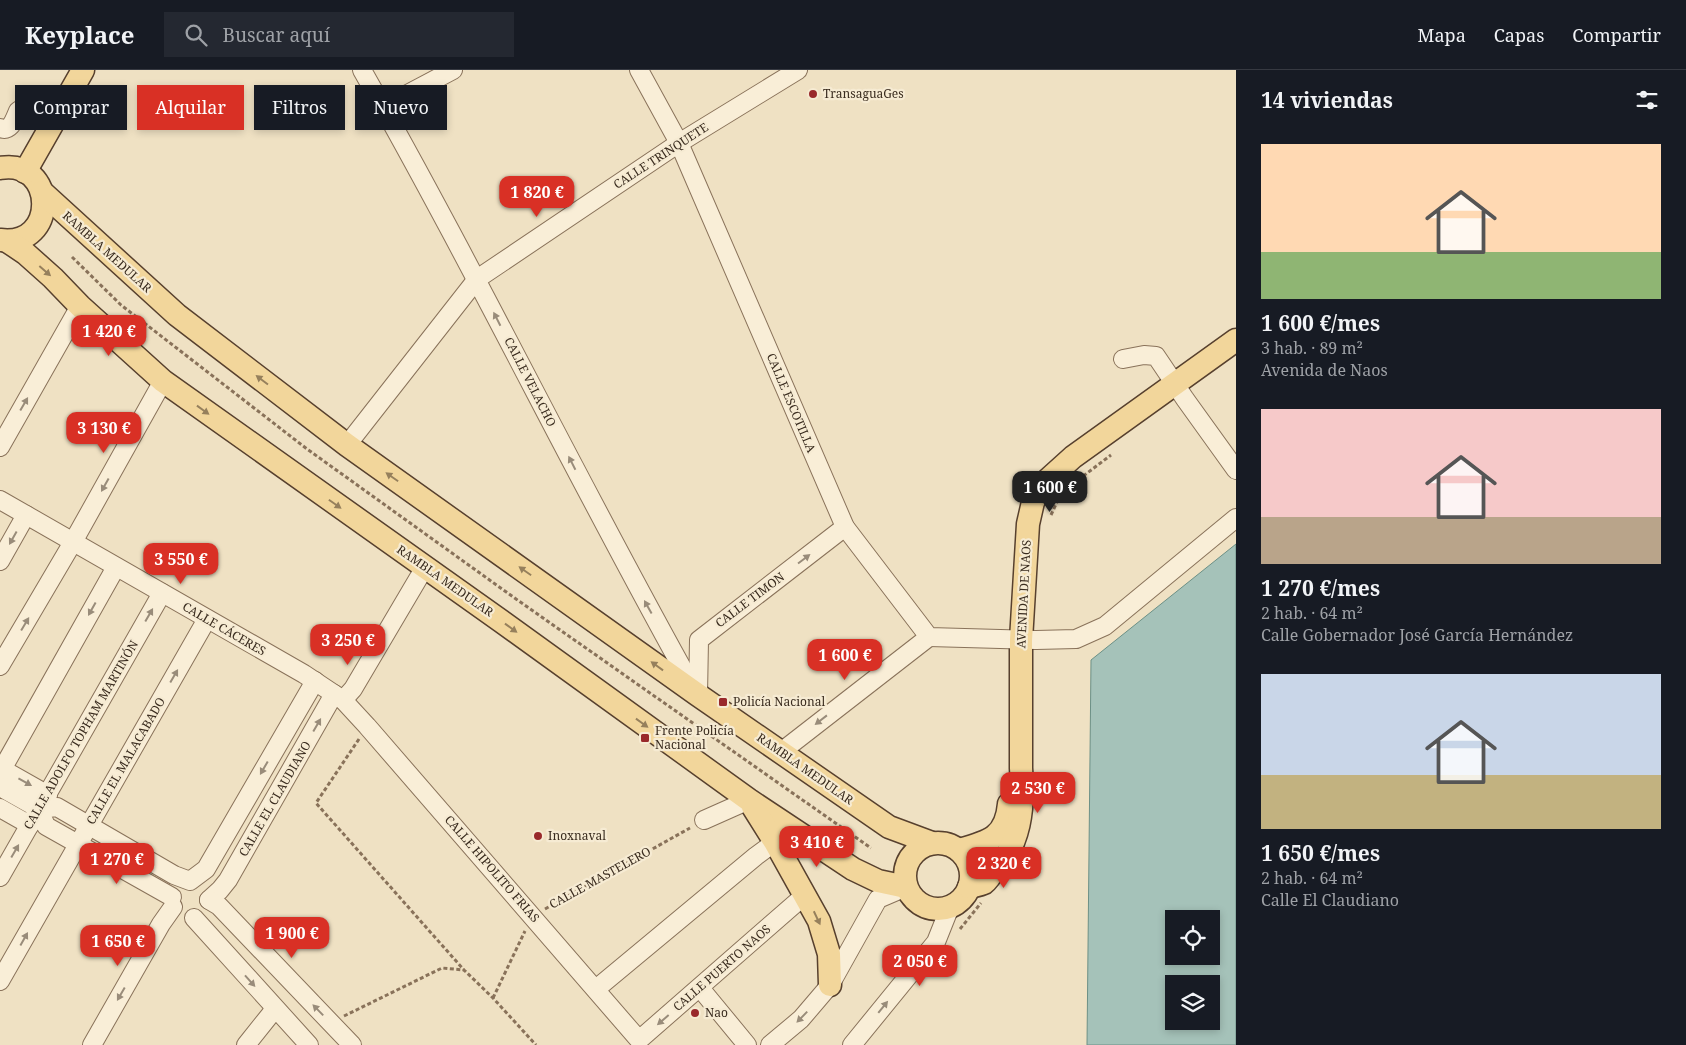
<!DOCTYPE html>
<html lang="es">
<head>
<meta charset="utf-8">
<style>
	body { margin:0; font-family:"Noto Serif",serif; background:#242831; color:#f1f3f6; height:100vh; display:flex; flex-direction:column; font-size:19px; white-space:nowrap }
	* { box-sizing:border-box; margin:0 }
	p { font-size:16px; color:#9ea1a6 }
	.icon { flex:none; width:28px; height:28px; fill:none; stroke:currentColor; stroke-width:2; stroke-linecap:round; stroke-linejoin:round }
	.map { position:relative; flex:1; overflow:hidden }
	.drawer { display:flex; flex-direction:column; background:#171b24; width:450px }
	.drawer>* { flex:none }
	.top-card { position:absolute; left:15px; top:15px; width:475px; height:45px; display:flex; gap:10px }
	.tools { position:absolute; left:1165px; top:840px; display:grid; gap:10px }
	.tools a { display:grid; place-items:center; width:55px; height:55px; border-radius:0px; background:#171b24; box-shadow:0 2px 8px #0003; font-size:25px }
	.price { position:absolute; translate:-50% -42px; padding:0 11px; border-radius:10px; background:#d93025; color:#fff; font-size:16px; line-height:32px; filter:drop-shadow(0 1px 2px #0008) }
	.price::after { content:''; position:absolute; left:50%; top:30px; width:15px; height:11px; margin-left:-8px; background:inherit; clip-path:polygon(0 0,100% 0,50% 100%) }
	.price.current { background:#222; color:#fff }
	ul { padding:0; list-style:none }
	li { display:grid; align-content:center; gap:10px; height:265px; padding:0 25px }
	li span { display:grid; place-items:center; height:155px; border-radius:0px; color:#555 }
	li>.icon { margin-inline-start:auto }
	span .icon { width:90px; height:90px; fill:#fffc; stroke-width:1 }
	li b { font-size:21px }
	h2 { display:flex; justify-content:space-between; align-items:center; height:60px; padding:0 25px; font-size:21px }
	.chip { padding:0 18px; border-radius:0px; background:#171b24; box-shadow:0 2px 8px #0003; font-size:18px; line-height:45px }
	.chip.current { background:#d93025; color:#fff }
	header { display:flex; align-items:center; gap:30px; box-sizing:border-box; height:70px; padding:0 25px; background:#171b24; border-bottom:1px solid #363941 }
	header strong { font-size:24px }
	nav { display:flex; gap:28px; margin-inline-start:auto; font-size:18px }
	.search { width:350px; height:45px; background:#242831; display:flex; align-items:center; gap:12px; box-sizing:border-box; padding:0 18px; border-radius:0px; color:#9ea1a6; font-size:19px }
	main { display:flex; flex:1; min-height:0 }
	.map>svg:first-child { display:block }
</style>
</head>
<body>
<header>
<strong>Keyplace</strong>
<div class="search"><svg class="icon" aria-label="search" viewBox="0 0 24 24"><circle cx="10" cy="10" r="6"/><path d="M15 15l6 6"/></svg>Buscar aquí</div>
<nav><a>Mapa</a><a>Capas</a><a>Compartir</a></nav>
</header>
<main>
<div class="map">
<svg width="1236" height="975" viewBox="0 0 1236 975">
	<rect width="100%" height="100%" fill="#efe1c3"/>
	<path fill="#a5c2b9" stroke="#6c9086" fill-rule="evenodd" d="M1236 474V975H1087L1091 590ZM1174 849H1211V886H1174ZM1174 914H1211V951H1174Z"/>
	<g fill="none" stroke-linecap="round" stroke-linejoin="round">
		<defs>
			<g id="minor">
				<path d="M362 0C478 204 580 416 695 621"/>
				<polyline points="639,0 679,73 845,457 929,567 1036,570 1076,569 1105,556 1236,448"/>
				<polyline points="383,37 453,0"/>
				<path d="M0 58C11 62 14 50 18 41L21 39 37 46 51 55"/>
				<polyline points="1123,289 1144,285 1156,286 1185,329 1236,400"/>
				<polyline points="347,375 477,209 679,73 798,0"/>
				<polyline points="0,377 80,236"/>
				<polyline points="0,430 304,604 343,630 367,656 639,970 805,825"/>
				<polyline points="0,491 26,445"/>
				<polyline points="0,596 73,472 163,311"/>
				<polyline points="698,625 699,570 845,457"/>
				<polyline points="343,630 353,619 425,497"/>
				<polyline points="781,682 929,567"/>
				<polyline points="2,699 48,725"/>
				<polyline points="0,703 116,497"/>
				<polyline points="0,717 39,739 57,737 174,805 190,811 206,799 315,611"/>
				<polyline points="0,738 30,755"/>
				<polyline points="39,739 46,756 172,827"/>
				<polyline points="704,750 749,730"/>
				<polyline points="0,807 162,523"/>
				<polyline points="209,830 220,820 228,810 334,624"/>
				<polyline points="209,830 219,836 352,975"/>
				<polyline points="194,848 309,975"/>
				<polyline points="0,911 207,549"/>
				<polyline points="700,918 747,975"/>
				<polyline points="596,919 756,786 775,772"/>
				<polyline points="92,975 161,854 173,837"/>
				<polyline points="246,975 270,945 276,940"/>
				<polyline points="770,975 801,949 830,915 878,829 906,817"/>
				<polyline points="852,975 936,872 950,837"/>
			</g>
			<g id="major">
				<path d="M0 98C56 88 59 178 0 170"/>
				<polyline points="25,102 83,0"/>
				<polyline points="42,122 177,245 347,375 698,625 889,757 932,773"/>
				<polyline points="7,171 25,183 53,208 80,236 163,311 501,551 749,730 853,799 878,811 906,817"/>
				<polyline points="753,737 775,772 819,851 829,884 830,915"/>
				<circle cx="938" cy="806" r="33"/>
				<path d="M959 780C988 772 1006 768 1009 734"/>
				<path d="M969 817C973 816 980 815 984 813 987 811 989 807 992 804 1021 775 1024 737 1021 698V570L1028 454 1033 432 1042 415 1073 387 1236 270"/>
			</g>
		</defs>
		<use href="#minor" stroke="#89725a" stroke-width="20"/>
		<use href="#major" stroke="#57402e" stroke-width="25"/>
		<g stroke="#89725a" stroke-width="3" stroke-dasharray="4 2.5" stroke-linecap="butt">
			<polyline points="72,187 121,235 307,379 516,529 871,778"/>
			<polyline points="1078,410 1111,385"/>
			<polyline points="1051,445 1058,430 1066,421"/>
			<polyline points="359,669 316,733 464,900 493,928 536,975"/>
			<polyline points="545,839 690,758"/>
			<polyline points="960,859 981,833"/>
			<polyline points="493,928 525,861"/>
			<polyline points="344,946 442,898 464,900"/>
		</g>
		<use href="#minor" stroke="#f9eed7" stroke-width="18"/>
		<use href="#major" stroke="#f2d69b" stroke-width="22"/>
	</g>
	<defs><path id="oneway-solid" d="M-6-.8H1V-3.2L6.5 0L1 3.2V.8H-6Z" transform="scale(1.25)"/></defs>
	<g fill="#96805c">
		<use href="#oneway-solid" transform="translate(45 201) rotate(41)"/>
		<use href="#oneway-solid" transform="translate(262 310) rotate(-143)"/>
		<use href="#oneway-solid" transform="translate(203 340) rotate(36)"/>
		<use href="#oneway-solid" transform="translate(392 407) rotate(-145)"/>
		<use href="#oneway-solid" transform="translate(335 434) rotate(35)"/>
		<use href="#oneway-solid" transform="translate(525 501) rotate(-145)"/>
		<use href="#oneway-solid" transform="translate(511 558) rotate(36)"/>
		<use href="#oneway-solid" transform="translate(657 596) rotate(-144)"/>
		<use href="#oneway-solid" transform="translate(642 653) rotate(36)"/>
		<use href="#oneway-solid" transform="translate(817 848) rotate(65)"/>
	</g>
	<g fill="#998c7a">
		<use href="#oneway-solid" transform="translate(497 249) rotate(-117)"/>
		<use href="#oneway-solid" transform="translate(24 334) rotate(-60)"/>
		<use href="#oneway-solid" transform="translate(572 393) rotate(-117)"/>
		<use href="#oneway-solid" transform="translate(105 415) rotate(119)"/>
		<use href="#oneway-solid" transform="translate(13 468) rotate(119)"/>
		<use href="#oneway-solid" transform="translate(804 489) rotate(-37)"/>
		<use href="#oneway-solid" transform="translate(648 537) rotate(-119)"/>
		<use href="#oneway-solid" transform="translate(92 539) rotate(119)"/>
		<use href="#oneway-solid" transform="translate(149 545) rotate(-60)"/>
		<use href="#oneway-solid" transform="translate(25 554) rotate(-59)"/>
		<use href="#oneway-solid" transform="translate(174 606) rotate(-60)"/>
		<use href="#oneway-solid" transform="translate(821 650) rotate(142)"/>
		<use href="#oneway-solid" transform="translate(317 655) rotate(-60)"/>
		<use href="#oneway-solid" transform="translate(264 698) rotate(120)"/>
		<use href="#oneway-solid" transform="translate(25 712) rotate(29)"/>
		<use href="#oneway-solid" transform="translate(15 781) rotate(-60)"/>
		<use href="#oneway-solid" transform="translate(24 869) rotate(-61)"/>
		<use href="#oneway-solid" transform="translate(250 911) rotate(48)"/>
		<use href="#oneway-solid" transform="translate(121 924) rotate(120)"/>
		<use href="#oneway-solid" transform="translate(883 937) rotate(-51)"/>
		<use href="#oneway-solid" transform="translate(318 940) rotate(-134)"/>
		<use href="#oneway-solid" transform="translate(802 947) rotate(134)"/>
		<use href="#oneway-solid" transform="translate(663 950) rotate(139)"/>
	</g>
	<g fill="#99292b" stroke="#f6ebd3" stroke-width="2">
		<circle cx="813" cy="24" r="5"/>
		<rect x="718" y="627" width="10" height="10" rx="2.5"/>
		<rect x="640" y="663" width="10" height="10" rx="2.5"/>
		<circle cx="538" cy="766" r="5"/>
		<circle cx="695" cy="943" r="5"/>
	</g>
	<g text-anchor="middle" stroke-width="4.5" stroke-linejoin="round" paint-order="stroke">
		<g font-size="12" fill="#392b1e" stroke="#f6ebd3" text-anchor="start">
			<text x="823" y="28">TransaguaGes</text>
			<text x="733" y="636">Policía Nacional</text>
			<text x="655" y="665">Frente Policía<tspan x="655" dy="14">Nacional</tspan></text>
			<text x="548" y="770">Inoxnaval</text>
			<text x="705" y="947">Nao</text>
		</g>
		<g font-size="12" fill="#392b1e" stroke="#f6ebd3">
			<text transform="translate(661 86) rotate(-33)" y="4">CALLE TRINQUETE</text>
			<text transform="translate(107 182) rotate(42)" y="4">RAMBLA MEDULAR</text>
			<text transform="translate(530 312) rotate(63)" y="4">CALLE VELACHO</text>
			<text transform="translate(791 333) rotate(67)" y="4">CALLE ESCOTILLA</text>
			<text transform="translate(445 511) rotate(35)" y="4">RAMBLA MEDULAR</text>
			<text transform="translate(1024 524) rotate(-87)" y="4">AVENIDA DE NAOS</text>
			<text transform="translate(750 530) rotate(-37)" y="4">CALLE TIMON</text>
			<text transform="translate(224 559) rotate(30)" y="4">CALLE CÁCERES</text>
			<text transform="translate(81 665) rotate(-60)" y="4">CALLE ADOLFO TOPHAM MARTINÓN</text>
			<text transform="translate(126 691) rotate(-60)" y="4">CALLE EL MALACABADO</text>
			<text transform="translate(805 699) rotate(35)" y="4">RAMBLA MEDULAR</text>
			<text transform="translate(275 729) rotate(-60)" y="4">CALLE EL CLAUDIANO</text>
			<text transform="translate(492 799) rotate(49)" y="4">CALLE HIPOLITO FRIAS</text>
			<text transform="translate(600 808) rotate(-29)" y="4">CALLE MASTELERO</text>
			<text transform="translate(722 898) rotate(-41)" y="4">CALLE PUERTO NAOS</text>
		</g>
	</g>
</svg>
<div class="tools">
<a><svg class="icon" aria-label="locate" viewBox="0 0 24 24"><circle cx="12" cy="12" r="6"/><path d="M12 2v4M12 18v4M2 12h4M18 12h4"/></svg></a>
<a><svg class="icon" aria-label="layers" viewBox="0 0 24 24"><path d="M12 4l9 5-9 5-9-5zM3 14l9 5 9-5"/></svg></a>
</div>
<b class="price" style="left:537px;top:148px">1 820 €</b>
<b class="price" style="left:109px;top:287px">1 420 €</b>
<b class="price" style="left:104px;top:384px">3 130 €</b>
<b class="price current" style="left:1050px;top:443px">1 600 €</b>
<b class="price" style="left:181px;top:515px">3 550 €</b>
<b class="price" style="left:348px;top:596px">3 250 €</b>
<b class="price" style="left:845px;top:611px">1 600 €</b>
<b class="price" style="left:1038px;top:744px">2 530 €</b>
<b class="price" style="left:817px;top:798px">3 410 €</b>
<b class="price" style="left:117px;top:815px">1 270 €</b>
<b class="price" style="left:1004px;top:819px">2 320 €</b>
<b class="price" style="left:292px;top:889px">1 900 €</b>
<b class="price" style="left:118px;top:897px">1 650 €</b>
<b class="price" style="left:920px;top:917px">2 050 €</b>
<div class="top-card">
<a class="chip">Comprar</a>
<a class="chip current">Alquilar</a>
<a class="chip">Filtros</a>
<a class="chip">Nuevo</a>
</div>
</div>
<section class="drawer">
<h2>14 viviendas<svg class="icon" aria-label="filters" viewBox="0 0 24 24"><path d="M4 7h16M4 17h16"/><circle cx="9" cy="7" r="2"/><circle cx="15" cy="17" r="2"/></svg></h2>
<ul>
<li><span style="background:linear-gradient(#ffd9b3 70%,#8fb573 0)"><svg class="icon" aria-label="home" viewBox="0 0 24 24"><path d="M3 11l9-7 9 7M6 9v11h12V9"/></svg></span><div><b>1 600 €/mes</b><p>3 hab. · 89 m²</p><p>Avenida de Naos</p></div></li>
<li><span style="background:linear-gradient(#f6c9c9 70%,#b9a48a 0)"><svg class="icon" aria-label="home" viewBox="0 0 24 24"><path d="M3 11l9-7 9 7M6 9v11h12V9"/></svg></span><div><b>1 270 €/mes</b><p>2 hab. · 64 m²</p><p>Calle Gobernador José García Hernández</p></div></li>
<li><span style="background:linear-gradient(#c9d6e8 65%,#c2b280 0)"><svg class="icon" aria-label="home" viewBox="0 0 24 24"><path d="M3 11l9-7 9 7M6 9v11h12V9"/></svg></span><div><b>1 650 €/mes</b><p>2 hab. · 64 m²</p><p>Calle El Claudiano</p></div></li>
</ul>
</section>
</main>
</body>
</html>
